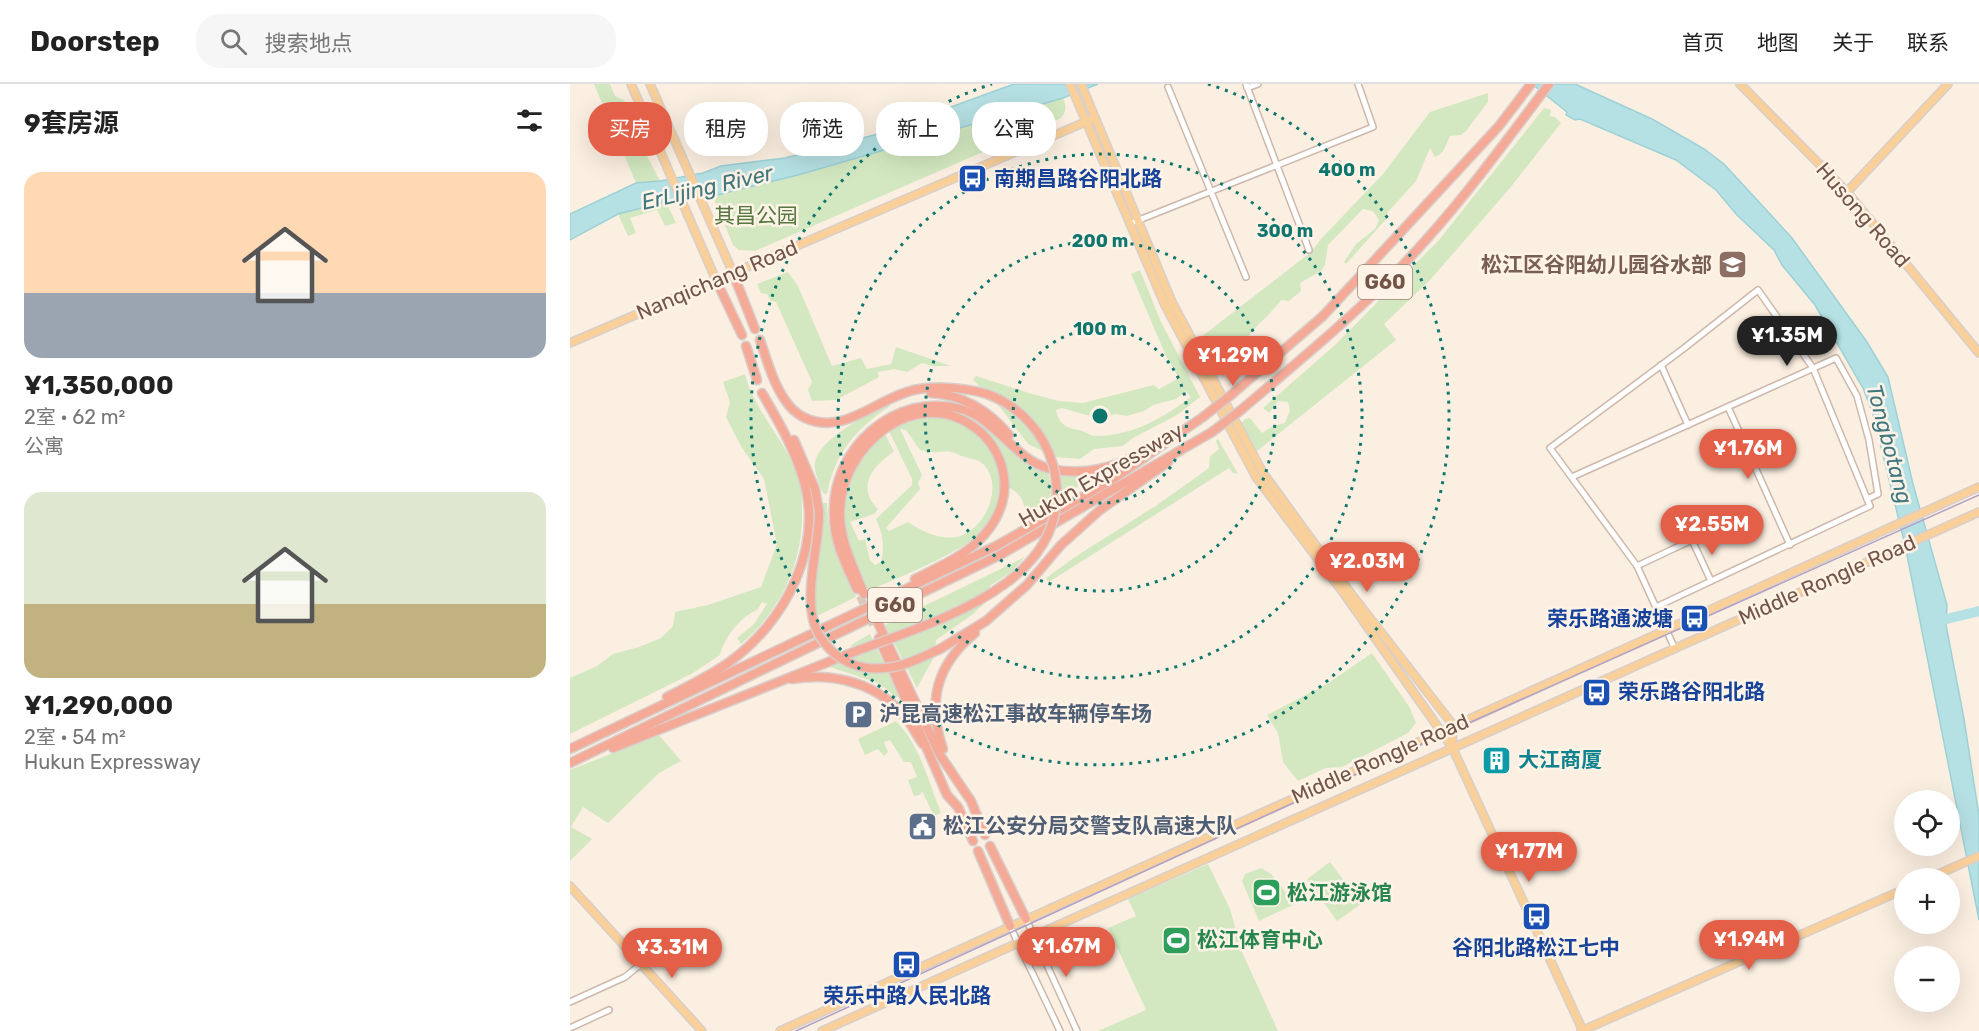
<!DOCTYPE html>
<html lang="zh">
<head>
<meta charset="utf-8">
<style>
	body { margin:0; font-family:Rubik,"Noto Sans SC",sans-serif; background:#f6f6f6; color:#222; height:100vh; display:flex; flex-direction:column; font-size:22px; white-space:nowrap }
	* { box-sizing:border-box; margin:0 }
	p { font-size:20px; color:#767676 }
	.icon { flex:none; width:33px; height:33px; fill:none; stroke:currentColor; stroke-width:2; stroke-linecap:round; stroke-linejoin:round }
	.map { position:relative; flex:1; overflow:hidden }
	.panel { display:flex; flex-direction:column; background:#fff; width:570px }
	.panel>* { flex:none }
	.top-card { position:absolute; left:18px; top:18px; width:570px; height:54px; display:flex; gap:12px }
	.tools { position:absolute; left:1324px; top:706px; display:grid; gap:12px }
	.tools a { display:grid; place-items:center; width:66px; height:66px; border-radius:50%; background:#fff; box-shadow:0 6px 24px #0002; font-size:30px }
	.price { position:absolute; translate:-50% -51px; padding:0 14px; border-radius:21px; background:#e45f48; color:#fff; font-size:20px; line-height:39px; filter:drop-shadow(0 2px 3px #0008) }
	.price::after { content:''; position:absolute; left:50%; top:36px; width:18px; height:14px; margin-left:-9px; background:inherit; clip-path:polygon(0 0,100% 0,50% 100%) }
	.price.active { background:#222; color:#fff }
	ul { padding:0; list-style:none }
	li { display:grid; align-content:center; gap:12px; height:318px; padding:0 24px }
	li span { display:grid; place-items:center; height:186px; border-radius:18px; color:#555 }
	li>.icon { margin-inline-start:auto }
	span .icon { width:108px; height:108px; fill:#fffc; stroke-width:1 }
	li b { font-size:26px }
	h2 { display:flex; justify-content:space-between; align-items:center; height:72px; padding:0 24px; font-size:26px }
	.tag { padding:0 21px; border-radius:24px; background:#fff; box-shadow:0 6px 24px #0002; font-size:21px; line-height:54px }
	.tag.active { background:#e45f48; color:#fff }
	header { display:flex; align-items:center; gap:36px; box-sizing:border-box; height:84px; padding:0 30px; background:#fff; border-bottom:2px solid #e0e0e0 }
	header strong { font-size:28px }
	nav { display:flex; gap:33px; margin-inline-start:auto; font-size:21px }
	.search { width:420px; height:54px; background:#f6f6f6; display:flex; align-items:center; gap:15px; box-sizing:border-box; padding:0 21px; border-radius:24px; color:#767676; font-size:22px }
	main { display:flex; flex:1; min-height:0 }
	.map>svg:first-child { display:block }
</style>
</head>
<body>
<header>
<strong>Doorstep</strong>
<div class="search"><svg class="icon" aria-label="search" viewBox="0 0 24 24"><circle cx="10" cy="10" r="6"/><path d="M15 15l6 6"/></svg>搜索地点</div>
<nav><a>首页</a><a>地图</a><a>关于</a><a>联系</a></nav>
</header>
<main>
<section class="panel">
<h2>9套房源<svg class="icon" aria-label="filters" viewBox="0 0 24 24"><path d="M4 7h16M4 17h16"/><circle cx="9" cy="7" r="2"/><circle cx="15" cy="17" r="2"/></svg></h2>
<ul>
<li><span style="background:linear-gradient(#ffd9b3 65%,#9aa5b1 0)"><svg class="icon" aria-label="home" viewBox="0 0 24 24"><path d="M3 11l9-7 9 7M6 9v11h12V9"/></svg></span><div><b>¥1,350,000</b><p>2室 · 62 m²</p><p>公寓</p></div></li>
<li><span style="background:linear-gradient(#dfe7d0 60%,#c2b280 0)"><svg class="icon" aria-label="home" viewBox="0 0 24 24"><path d="M3 11l9-7 9 7M6 9v11h12V9"/></svg></span><div><b>¥1,290,000</b><p>2室 · 54 m²</p><p>Hukun Expressway</p></div></li>
</ul>
</section>
<div class="map">
<svg width="1409" height="947" viewBox="0 0 1409 947">
	<rect width="100%" height="100%" fill="#fbefe1"/>
	<g fill="#d3e8c0" fill-rule="evenodd">
		<polygon points="24,0 40,0 45,12 55,17 60,38 64,39 63,45 90,97 66,99"/>
		<path d="M918 9V18L896 47 891 51 880 52C875 62 875 69 865 73L860 64 846 97 817 129 818 133 776 180 774 178 786 160 805 145 809 136 803 127 793 125 758 161 755 181 751 187 730 199 731 207 719 217 711 216C704 225 699 230 691 238 684 244 679 253 671 260L664 259 648 270C638 267 635 262 631 253L740 169 751 155 813 90 860 28Z"/>
		<path d="M493 14C496 21 497 27 491 34L185 167 169 166 163 161 143 112 169 104 228 91Z"/>
		<polygon points="974,24 981,26 980,32 985,33 991,39 940,104 861,195 814,240 826,256 687,367 684,367 669,342 675,335 680,334 692,349 703,342 715,339 720,326 718,318 708,317 699,329 693,324 765,261 869,156"/>
		<polygon points="96,118 106,139 95,142 87,126 60,134 66,149 58,152 48,130"/>
		<path d="M570 186 591 238 630 313 607 331 563 354 553 362 524 365 510 375 485 373 458 360 426 318 403 296 406 292 462 310 489 317 513 319 584 301 589 305 609 294 596 272 561 190ZM616 307 621 313C593 334 562 352 526 352 520 352 515 347 508 346 496 344 488 339 486 326L492 324 527 334 546 330 557 332 574 327 583 321 606 315Z"/>
		<polygon points="218,188 228,202 262,282 291,274 297,285 321,280 326,263 381,282 362,282 352,279 337,288 324,285 308,288 309,293 266,316 242,317 238,306 242,298 206,218 201,217 197,210 191,209 187,200"/>
		<path d="M175 290C184 327 215 355 227 391 232 403 232 415 232 427 233 479 211 526 171 560L167 554 183 541 197 520 192 518 187 526C171 532 154 554 150 571L123 589 0 650V594L27 582 43 570 69 563 91 554 103 542 105 528 138 521 191 503 207 460 194 395 172 364 156 333 160 318 153 298Z"/>
		<path d="M319 318 320 322C286 345 265 368 257 410L253 409C250 401 243 386 245 378 250 354 298 331 319 318Z"/>
		<path d="M385 326 405 333 434 357 454 378 478 387 481 403 480 421 463 430 455 428C454 415 449 409 438 403L436 381 400 337Z"/>
		<path d="M360 331C388 337 413 347 425 375 430 387 431 398 428 411 427 421 425 432 418 441 402 465 327 494 298 507 278 462 260 427 285 379 291 368 305 358 314 349L324 367C304 382 285 402 308 425L304 430 280 438 289 457 295 455 300 476 305 481 311 478C315 462 313 451 306 435L342 401V395L318 345 327 340ZM330 345 336 346 350 366C354 367 359 368 363 368 370 369 375 366 382 368 386 369 390 372 395 373 401 375 407 375 412 379 436 400 415 448 386 453 370 456 351 447 338 438L319 447 316 444 350 405 348 399 352 391Z"/>
		<polygon points="648,355 668,390 663,389 659,384 479,498 476,494 505,473 587,421 639,384 640,372 649,365 646,357"/>
		<polygon points="489,390 506,392 524,390 525,393 490,413"/>
		<path d="M252 419H257C258 458 270 479 286 513L245 533 242 522Z"/>
		<polygon points="455,473 442,487 420,502 418,516 403,530 366,556 364,573 347,604 315,541"/>
		<polygon points="300,550 329,612 325,614 318,606 305,598 257,582 285,569 281,561"/>
		<polygon points="802,569 840,624 846,639 838,649 772,683 756,684 728,697 713,678 708,649 697,631 757,600"/>
		<path d="M326 637C350 661 359 699 371 729L364 732 352 707 350 711 344 712 338 696 347 693 341 678H334L320 656 314 658 318 668 314 672 308 665 295 671 288 655Z"/>
		<polygon points="89,651 111,677 89,689 38,739 13,723 1,743 22,755 0,777 0,686"/>
		<polygon points="760,778 791,820 767,837 737,795"/>
		<polygon points="638,780 660,825 672,868 708,947 528,947 576,926 538,844 566,832 558,815"/>
		<polygon points="691,784 701,790 725,820 689,837 672,797 675,790"/>
	</g>
	<g fill="#b6e1e4" stroke="#9dd1d6" stroke-width="1.5">
		<polygon points="444,0 528,0 493,14 228,91 143,112 100,117 48,130 0,156 0,130 66,99 90,97 133,89 151,82 215,74 304,51"/>
		<polygon points="962,0 1005,0 1082,35 1134,65 1154,80 1222,154 1297,258 1318,293 1343,400 1377,521 1376,541 1394,635 1409,732 1409,836 1335,461 1303,330 1293,304 1245,221 1212,181 1204,166 1167,131 1146,106 1106,76 1010,35 1005,36 996,31 997,28"/>
	</g>
	<g fill="none" stroke-linecap="round" stroke-linejoin="round">
		<polyline stroke="#b6e1e4" stroke-width="10" points="1364,538 1409,527"/>
		<polyline stroke="#d9c8bb" stroke-width="8" stroke-dasharray="8 4" stroke-linecap="butt" points="290,512 303,541"/>
		<defs>
			<g id="minor">
				<polyline points="676,0 739,166"/>
				<polyline points="598,3 676,193"/>
				<polyline points="677,4 688,0"/>
				<polyline points="564,138 803,43 788,0"/>
				<polyline points="1091,281 1118,341"/>
				<polyline points="1158,323 1220,461"/>
				<polyline points="1002,393 1266,274 1287,312 1299,356 1308,410 1297,415"/>
				<polyline points="1067,482 1122,456 1141,497"/>
				<polyline points="1086,523 1300,422 1243,284 1188,206 1113,265 980,364 1067,482 1105,565"/>
				<polyline points="456,835 507,947"/>
				<polyline points="440,842 490,947"/>
				<polyline points="0,918 55,893 71,880"/>
				<polyline points="0,944 39,926"/>
			</g>
			<g id="major">
				<polyline points="61,0 146,196"/>
				<polyline points="80,0 163,189"/>
				<polyline points="500,0 595,221 686,393 775,511 882,663 1013,947"/>
				<polyline points="511,0 602,218 693,389 779,507 883,641 882,663"/>
				<polyline points="1170,0 1277,108 1409,269"/>
				<polyline points="1277,108 1378,0"/>
				<polyline points="0,259 520,36"/>
				<polyline points="1357,795 1409,772"/>
				<polyline points="0,802 132,947"/>
				<polyline points="210,947 1096,546 1409,403"/>
				<polyline points="252,947 1409,428"/>
				<polyline points="1011,947 1335,805"/>
			</g>
			<g id="highway">
				<polyline points="163,189 185,245"/>
				<polyline points="146,196 172,251"/>
				<path d="M190 256C197 276 203 299 215 316 220 324 227 330 235 334 275 352 307 314 344 306 366 301 396 304 417 310"/>
				<polyline points="176,262 187,296"/>
				<path d="M361 309C393 311 419 327 439 351"/>
				<polyline points="661,311 753,232 929,42 961,0"/>
				<path d="M671 326C724 281 778 237 827 187 883 130 931 64 979 0"/>
				<polyline points="224,356 245,405 249,428"/>
				<path d="M287 505C276 481 264 458 264 431 261 365 325 307 391 325 427 335 444 376 481 385 512 392 546 384 573 368"/>
				<path d="M294 510C284 484 269 456 270 427 271 363 344 300 404 343 418 353 427 366 432 383 439 408 431 432 414 451 397 471 369 483 345 495"/>
				<polyline points="308,539 370,671 401,717 415,751"/>
				<polyline points="309,554 377,711 388,723 403,757"/>
				<polyline points="370,565 416,537 457,501 491,461 530,426 598,378"/>
				<path d="M222 595C263 588 308 599 335 633 342 641 346 651 353 660"/>
				<path d="M97 613C117 603 139 592 158 579 215 539 256 462 232 391 223 362 207 335 192 309"/>
				<polyline points="43,664 276,571"/>
				<polyline points="0,665 426,462 542,396 633,333"/>
				<path d="M373 665C357 618 366 581 405 549"/>
				<polyline points="0,679 430,471 642,348"/>
				<polyline points="420,762 456,835"/>
				<polyline points="408,767 440,842"/>
			</g>
		</defs>
		<use href="#minor" stroke="#ceb8ab" stroke-width="8"/>
		<use href="#major" stroke="#d8cfcc" stroke-width="10"/>
		<use href="#highway" stroke="#d8cfcc" stroke-width="11"/>
		<use href="#minor" stroke="#fff" stroke-width="5"/>
		<use href="#major" stroke="#f9cf9a" stroke-width="7"/>
		<use href="#highway" stroke="#f5aa98" stroke-width="8"/>
		<polyline stroke="#b1a1c4" stroke-width="1.5" points="226,947 856,658 1409,411"/>
		<defs>
			<g id="highway-bridge">
				<polyline points="633,333 661,311"/>
				<polyline points="642,348 671,326"/>
				<path d="M249 428C249 459 239 489 241 519 242 559 274 588 314 584 334 583 352 573 370 565"/>
				<path d="M276 571C358 539 513 501 483 381 474 348 449 322 417 310"/>
			</g>
		</defs>
		<use href="#highway-bridge" stroke="#d8cfcc" stroke-width="11" stroke-linecap="butt"/>
		<use href="#highway-bridge" stroke="#f5aa98" stroke-width="8"/>
	</g>
	<g fill="none" stroke="#0f766e" stroke-width="3" stroke-dasharray="3 6">
		<circle cx="530" cy="332" r="87"/>
		<circle cx="530" cy="332" r="175"/>
		<circle cx="530" cy="332" r="262"/>
		<path d="M638 0A349 349 0 1 1 422 0"/>
	</g>
	<defs>
		<symbol id="bus-square" viewBox="-11 -11 22 22"><rect x="-9" y="-9" width="18" height="18" rx="4" fill="#1a4fb4" stroke="#fff3e7"/><path d="M-5-6H5V4H4V6H2V4H-2V6H-4V4H-5ZM-3.5-4V0h7V-4ZM-3.5 1.2v1.5H-2V1.2ZM2 1.2v1.5H3.5V1.2Z" fill="#fff"/></symbol>
		<symbol id="school-square" viewBox="-11 -11 22 22"><rect x="-9" y="-9" width="18" height="18" rx="4" fill="#8d6e63" stroke="#fff3e7"/><path d="M0-5L7-2L0 1L-7-2ZM-4 1L0 2.5L4 1V4Q0 6-4 4Z" fill="#fff"/></symbol>
		<symbol id="parking-square" viewBox="-11 -11 22 22"><rect x="-9" y="-9" width="18" height="18" rx="4" fill="#5c6f8a" stroke="#fff3e7"/><path d="M-3.5-5.5H1a3.5 3.5 0 0 1 0 7H-1V5.5H-3.5ZM-1-3.4V-.6H.8a1.4 1.4 0 0 0 0-2.8Z" fill="#fff"/></symbol>
		<symbol id="building-square" viewBox="-11 -11 22 22"><rect x="-9" y="-9" width="18" height="18" rx="4" fill="#0f9aa8" stroke="#fff3e7"/><path d="M-4-6H4V6H1V3H-1V6H-4ZM-2.5-4.3h1.7v1.8h-1.7ZM.8-4.3h1.7v1.8H.8ZM-2.5-1h1.7V.8h-1.7ZM.8-1h1.7V.8H.8Z" fill="#fff"/></symbol>
		<symbol id="civic-square" viewBox="-11 -11 22 22"><rect x="-9" y="-9" width="18" height="18" rx="4" fill="#5c6f8a" stroke="#fff3e7"/><path d="M-.6-6.5H3V-4.5H.6V-3L4-1V1h2V6H-6V1h2V-1L-.6-3ZM-1.2 2.5V6h2.4V2.5Z" fill="#fff"/></symbol>
		<symbol id="stadium-square" viewBox="-11 -11 22 22"><rect x="-9" y="-9" width="18" height="18" rx="4" fill="#2e9e5b" stroke="#fff3e7"/><path d="M0-5a6.5 5 0 1 0 0 10a6.5 5 0 1 0 0-10ZM-3.5-1.8h7v3.6h-7Z" fill="#fff"/></symbol>
	</defs>
	<g fill-rule="evenodd">
		<use href="#bus-square" x="386" y="78" width="33" height="33"/>
		<use href="#school-square" x="1146" y="164" width="33" height="33"/>
		<use href="#bus-square" x="1108" y="518" width="33" height="33"/>
		<use href="#bus-square" x="1010" y="592" width="33" height="33"/>
		<use href="#parking-square" x="272" y="614" width="33" height="33"/>
		<use href="#building-square" x="910" y="660" width="33" height="33"/>
		<use href="#civic-square" x="336" y="726" width="33" height="33"/>
		<use href="#stadium-square" x="680" y="792" width="33" height="33"/>
		<use href="#bus-square" x="950" y="816" width="33" height="33"/>
		<use href="#stadium-square" x="590" y="840" width="33" height="33"/>
		<use href="#bus-square" x="320" y="864" width="33" height="33"/>
	</g>
	<g text-anchor="middle" stroke-width="5" stroke-linejoin="round" paint-order="stroke">
		<g fill="#fff3e7" stroke="#9c8478" stroke-width="1.5">
			<rect x="788" y="181" width="54" height="34" rx="4.5"/>
			<rect x="298" y="504" width="54" height="34" rx="4.5"/>
		</g>
		<g font-size="20" font-weight="bold" fill="#725449">
			<text x="815" y="205">G60</text>
			<text x="325" y="528">G60</text>
		</g>
		<g font-size="21" font-weight="bold" fill="#164399" stroke="#fff3e7" text-anchor="start">
			<text x="424" y="102">南期昌路谷阳北路</text>
			<text x="1103" y="542" text-anchor="end">荣乐路通波塘</text>
			<text x="1048" y="615">荣乐路谷阳北路</text>
			<text x="966" y="871" text-anchor="middle">谷阳北路松江七中</text>
			<text x="337" y="919" text-anchor="middle">荣乐中路人民北路</text>
		</g>
		<g font-size="21" fill="#725449" stroke="#fff3e7">
			<text transform="translate(1293 131) rotate(49)" y="7">Husong Road</text>
			<text transform="translate(147 196) rotate(-23)" y="7">Nanqichang Road</text>
			<text transform="translate(531 391) rotate(-30)" y="7">Hukun Expressway</text>
			<text transform="translate(1257 496) rotate(-24)" y="7">Middle Rongle Road</text>
			<text transform="translate(810 675) rotate(-24)" y="7">Middle Rongle Road</text>
		</g>
		<g font-size="21" fill="#557841" stroke="#fff3e7">
			<text x="186" y="139">其昌公园</text>
		</g>
		<g font-size="21" font-weight="bold" fill="#785e54" stroke="#fff3e7" text-anchor="end">
			<text x="1142" y="188">松江区谷阳幼儿园谷水部</text>
		</g>
		<g font-size="21" font-weight="bold" fill="#4e5e75" stroke="#fff3e7" text-anchor="start">
			<text x="309" y="637">沪昆高速松江事故车辆停车场</text>
			<text x="373" y="749">松江公安分局交警支队高速大队</text>
		</g>
		<g font-size="21" font-weight="bold" fill="#0d838f" stroke="#fff3e7" text-anchor="start">
			<text x="948" y="683">大江商厦</text>
		</g>
		<g font-size="21" font-weight="bold" fill="#27864d" stroke="#fff3e7" text-anchor="start">
			<text x="717" y="816">松江游泳馆</text>
			<text x="627" y="863">松江体育中心</text>
		</g>
		<g font-size="22" font-style="italic" fill="#40787f" stroke="#fff3e7">
			<text transform="translate(137 103) rotate(-13)" y="8">ErLijing River</text>
			<text transform="translate(1320 360) rotate(75)" y="8">Tongbotang</text>
		</g>
	</g>
	<circle cx="530" cy="332" r="9" fill="#0f766e" stroke="#fff3e7" stroke-width="3"/>
	<g font-size="18" text-anchor="middle" font-weight="bold" fill="#0f766e" stroke="#fff3e7" stroke-width="5" stroke-linejoin="round" paint-order="stroke">
		<text x="777" y="92">400 m</text>
		<text x="715" y="153">300 m</text>
		<text x="530" y="163">200 m</text>
		<text x="530" y="251">100 m</text>
	</g>
</svg>
<div class="tools">
<a><svg class="icon" aria-label="locate" viewBox="0 0 24 24"><circle cx="12" cy="12" r="6"/><path d="M12 2v4M12 18v4M2 12h4M18 12h4"/></svg></a>
<a>+</a>
<a>−</a>
</div>
<b class="price active" style="left:1217px;top:283px">¥1.35M</b>
<b class="price" style="left:663px;top:303px">¥1.29M</b>
<b class="price" style="left:1178px;top:396px">¥1.76M</b>
<b class="price" style="left:1142px;top:472px">¥2.55M</b>
<b class="price" style="left:797px;top:509px">¥2.03M</b>
<b class="price" style="left:959px;top:799px">¥1.77M</b>
<b class="price" style="left:1179px;top:887px">¥1.94M</b>
<b class="price" style="left:496px;top:894px">¥1.67M</b>
<b class="price" style="left:102px;top:895px">¥3.31M</b>
<div class="top-card">
<a class="tag active">买房</a>
<a class="tag">租房</a>
<a class="tag">筛选</a>
<a class="tag">新上</a>
<a class="tag">公寓</a>
</div>
</div>
</main>
</body>
</html>
